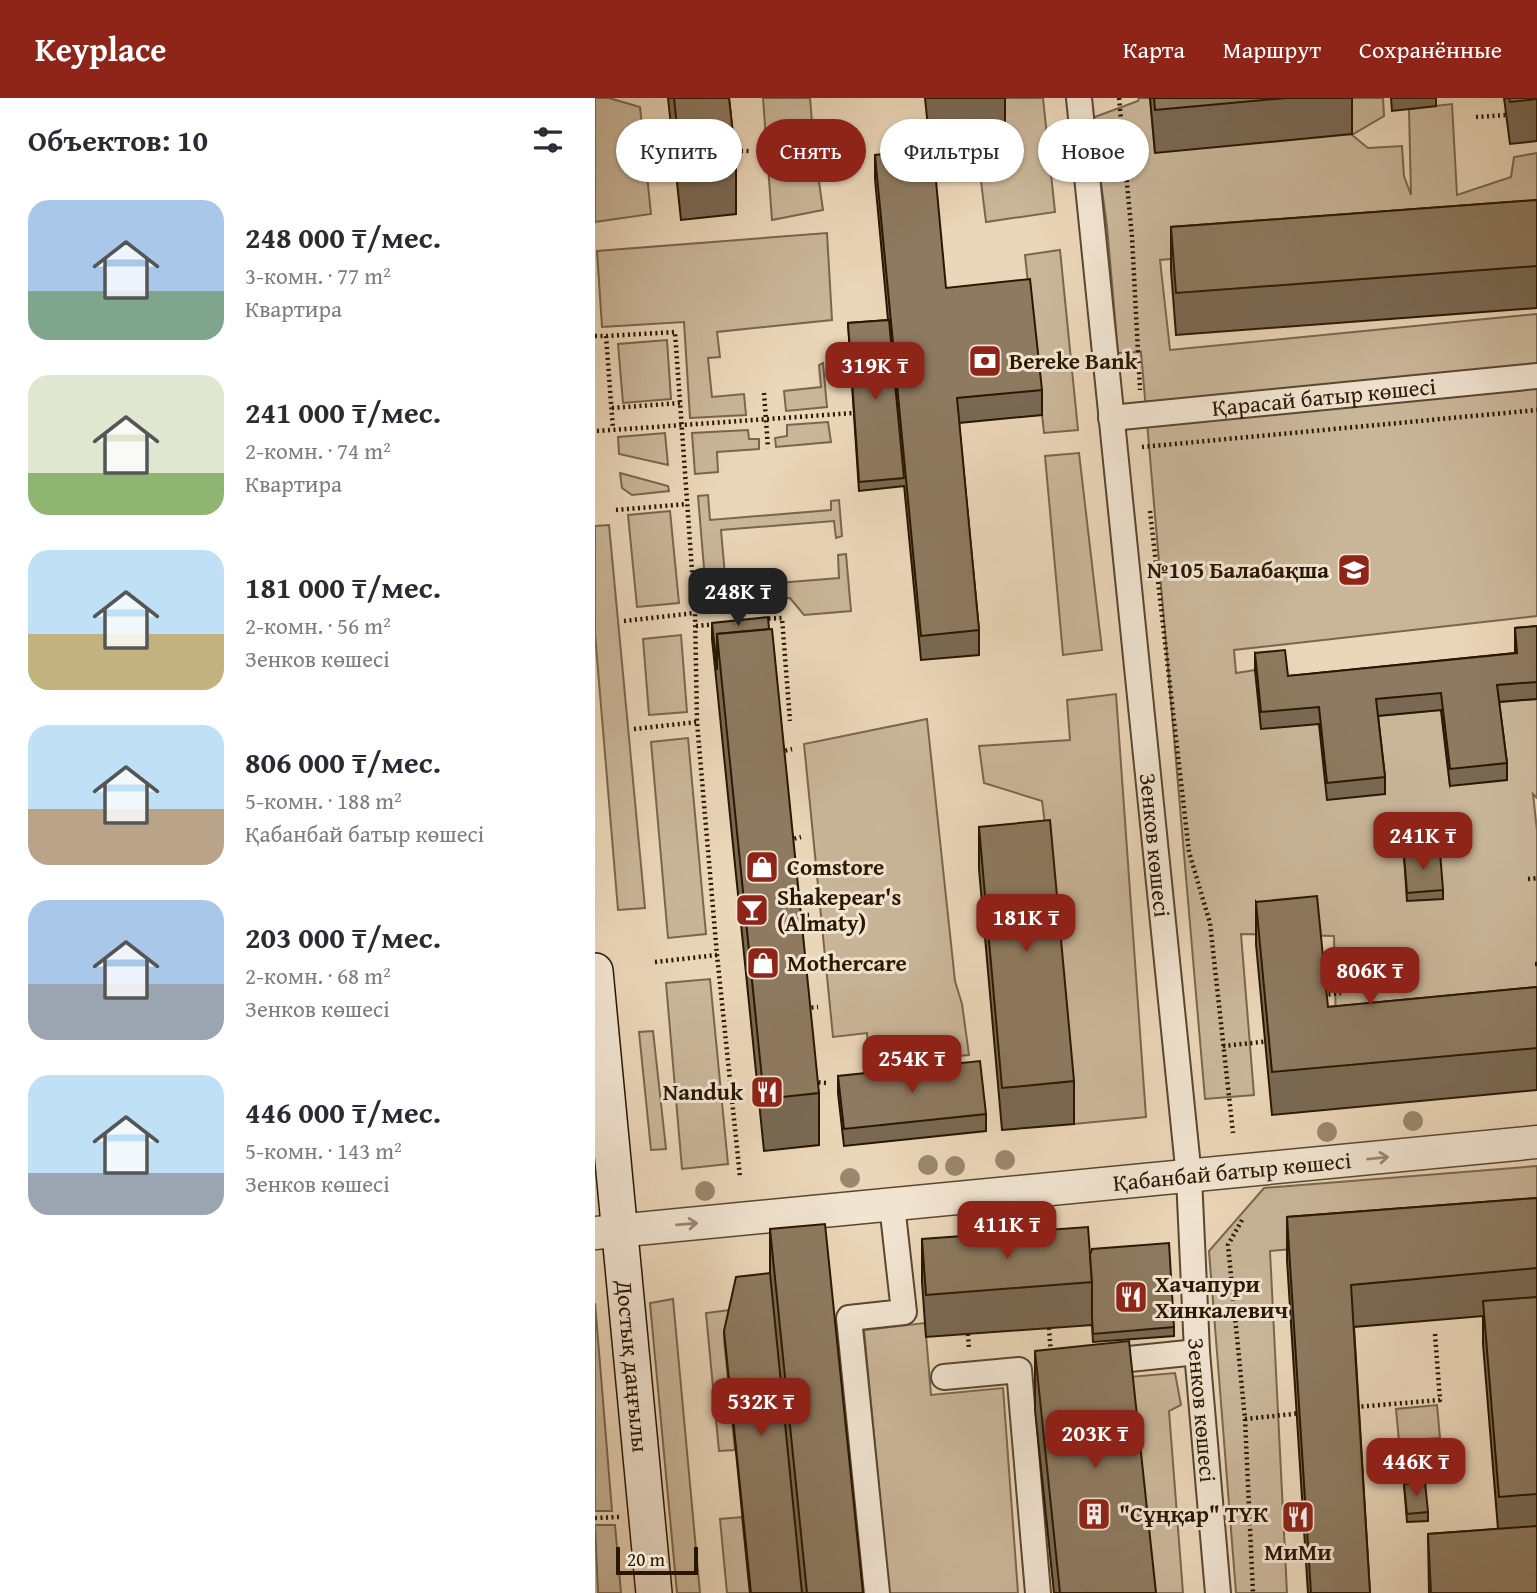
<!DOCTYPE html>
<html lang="ru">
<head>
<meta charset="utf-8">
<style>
	body { margin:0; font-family:"Gentium Book Plus",serif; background:#f2f2f3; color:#2b2b33; height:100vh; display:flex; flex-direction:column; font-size:26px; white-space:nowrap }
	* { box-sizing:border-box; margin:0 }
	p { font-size:23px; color:#7c7c81 }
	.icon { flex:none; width:38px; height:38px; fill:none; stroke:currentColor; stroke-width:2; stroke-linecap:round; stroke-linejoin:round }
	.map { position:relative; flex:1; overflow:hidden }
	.drawer { display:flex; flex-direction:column; background:#fff; width:595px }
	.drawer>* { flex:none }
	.guide { position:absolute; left:21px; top:21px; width:665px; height:63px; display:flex; gap:14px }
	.scale { position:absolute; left:21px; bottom:18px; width:82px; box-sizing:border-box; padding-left:7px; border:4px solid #291701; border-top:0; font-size:19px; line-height:24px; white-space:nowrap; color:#291701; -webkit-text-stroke:5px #f1e4d1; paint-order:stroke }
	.price { position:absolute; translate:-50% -60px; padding:0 16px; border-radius:14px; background:#8f2418; color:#fff; font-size:23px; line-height:46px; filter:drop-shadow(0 2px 4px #0008) }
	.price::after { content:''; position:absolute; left:50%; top:42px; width:21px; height:16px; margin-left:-10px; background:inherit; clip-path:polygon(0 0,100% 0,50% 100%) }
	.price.on { background:#222; color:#fff }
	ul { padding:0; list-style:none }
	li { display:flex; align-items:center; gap:21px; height:175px; padding:0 28px }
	li span { display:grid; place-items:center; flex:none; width:196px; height:140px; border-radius:21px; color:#555 }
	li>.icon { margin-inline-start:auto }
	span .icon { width:84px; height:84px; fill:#fffc; stroke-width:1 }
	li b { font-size:30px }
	h2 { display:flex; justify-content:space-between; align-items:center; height:84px; padding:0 28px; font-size:30px }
	.pill { padding:0 24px; border-radius:32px; background:#fff; box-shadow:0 2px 5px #0004; font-size:24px; line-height:63px }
	.pill.on { background:#8f2418; color:#fff }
	header { display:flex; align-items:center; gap:42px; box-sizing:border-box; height:98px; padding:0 35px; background:#8f2418; color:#fff }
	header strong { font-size:33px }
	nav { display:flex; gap:38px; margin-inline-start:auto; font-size:24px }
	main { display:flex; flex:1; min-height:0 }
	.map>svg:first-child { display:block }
</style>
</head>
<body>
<header>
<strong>Keyplace</strong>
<nav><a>Карта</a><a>Маршрут</a><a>Сохранённые</a></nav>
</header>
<main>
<section class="drawer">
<h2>Объектов: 10<svg class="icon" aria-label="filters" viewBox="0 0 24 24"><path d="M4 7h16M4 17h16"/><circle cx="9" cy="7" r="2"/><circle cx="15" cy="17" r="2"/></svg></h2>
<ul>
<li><span style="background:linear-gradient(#a9c7e8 65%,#7fa58c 0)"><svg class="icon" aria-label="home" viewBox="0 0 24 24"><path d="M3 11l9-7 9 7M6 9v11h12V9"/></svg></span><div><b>248 000 ₸/мес.</b><p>3-комн. · 77 m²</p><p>Квартира</p></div></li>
<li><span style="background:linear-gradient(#dfe7d0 70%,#8fb573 0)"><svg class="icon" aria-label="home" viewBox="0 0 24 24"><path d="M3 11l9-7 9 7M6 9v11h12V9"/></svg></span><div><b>241 000 ₸/мес.</b><p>2-комн. · 74 m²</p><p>Квартира</p></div></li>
<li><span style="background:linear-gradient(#bfe0f5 60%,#c2b280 0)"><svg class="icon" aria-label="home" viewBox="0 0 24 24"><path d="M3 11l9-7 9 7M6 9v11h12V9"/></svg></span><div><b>181 000 ₸/мес.</b><p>2-комн. · 56 m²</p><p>Зенков көшесі</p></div></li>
<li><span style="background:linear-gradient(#bfe0f5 60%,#b9a48a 0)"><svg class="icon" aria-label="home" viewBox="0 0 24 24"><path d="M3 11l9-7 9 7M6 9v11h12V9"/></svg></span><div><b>806 000 ₸/мес.</b><p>5-комн. · 188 m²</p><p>Қабанбай батыр көшесі</p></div></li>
<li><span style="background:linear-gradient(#a9c7e8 60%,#9aa5b1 0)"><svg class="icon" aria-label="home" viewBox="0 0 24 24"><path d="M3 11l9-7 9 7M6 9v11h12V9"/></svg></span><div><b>203 000 ₸/мес.</b><p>2-комн. · 68 m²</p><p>Зенков көшесі</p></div></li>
<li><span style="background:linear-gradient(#bfe0f5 70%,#9aa5b1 0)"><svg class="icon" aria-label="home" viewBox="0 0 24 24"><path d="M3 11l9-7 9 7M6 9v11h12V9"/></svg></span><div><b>446 000 ₸/мес.</b><p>5-комн. · 143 m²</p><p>Зенков көшесі</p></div></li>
</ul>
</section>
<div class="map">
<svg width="942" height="1495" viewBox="0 0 942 1495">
	<rect width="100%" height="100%" fill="#ead6b8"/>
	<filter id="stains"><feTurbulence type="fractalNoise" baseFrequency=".00286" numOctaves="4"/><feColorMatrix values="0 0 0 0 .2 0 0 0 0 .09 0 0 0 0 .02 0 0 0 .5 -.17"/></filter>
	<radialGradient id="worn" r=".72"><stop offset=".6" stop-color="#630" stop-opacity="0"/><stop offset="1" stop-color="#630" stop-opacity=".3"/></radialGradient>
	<g fill="#c9b699" stroke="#79664d" stroke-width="2">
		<polygon points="0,0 14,0 45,9 56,116 0,124"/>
		<polygon points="168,0 215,0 219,49 228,112 177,122"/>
		<polygon points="407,0 448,0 460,114 391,124 380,34"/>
		<polygon points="544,0 555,0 560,54 753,0 788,0 789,18 757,37 773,50 807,48 809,78 816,97 814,11 857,6 862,97 916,79 919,59 942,55 942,132 910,132 565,162 575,252 942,216 942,518 639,552 641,575 660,572 781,618 846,612 855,688 902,604 942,601 942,700 938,696 942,732 942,911 741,927 739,838 646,836 659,997 610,1001 546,254 523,255 512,128 497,20 543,3"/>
		<polygon points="232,135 237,222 122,234 125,259 113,260 117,299 149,296 151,317 95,320 89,224 7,229 2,153"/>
		<polygon points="465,152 483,332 449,335 430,157"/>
		<polygon points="72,242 76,301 28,305 23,246"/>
		<polygon points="228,265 232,309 191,313 189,293 226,289 224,267"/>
		<polygon points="233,324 236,344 181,349 180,340 192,338 192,327"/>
		<polygon points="153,332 154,341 164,341 164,351 122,354 123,374 100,376 97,335"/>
		<polygon points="70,335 73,367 24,356 23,339"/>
		<polygon points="484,355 507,552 468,557 450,358"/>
		<polygon points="25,375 73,388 74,393 37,397 27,390"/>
		<polygon points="113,397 115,422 236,412 236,403 244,402 247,438 241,440 239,423 126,432 131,489 244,480 243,457 251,456 256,513 209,517 195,500 112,506 103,398"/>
		<polygon points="75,413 84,505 42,509 33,417"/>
		<polygon points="14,427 50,810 23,812 0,536 0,428"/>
		<polygon points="86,537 92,614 54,617 48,541"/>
		<polygon points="521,596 551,1019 479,1026 455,764 447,703 389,685 384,648 475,642 472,602"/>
		<polygon points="332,621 360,883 367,906 374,957 274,965 272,935 238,939 209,646"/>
		<polygon points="93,640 111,836 73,840 56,644"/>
		<polygon points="115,881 133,1066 87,1071 71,885"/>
		<polygon points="58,933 71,1051 56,1052 44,934"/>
		<polygon points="942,1068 942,1129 675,1153 692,1495 641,1495 614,1153 669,1090"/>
		<polygon points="78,1201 105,1495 82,1495 55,1205"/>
		<polygon points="0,1205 17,1413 0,1413"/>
		<polygon points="135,1212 129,1241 140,1352 124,1353 111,1215"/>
		<polygon points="330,1225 336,1297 408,1290 423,1495 294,1495 269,1232"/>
		<polygon points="580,1275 586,1307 574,1313 588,1495 555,1495 442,1287"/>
		<polygon points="842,1307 845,1340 804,1343 801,1311"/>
		<polygon points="845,1345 848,1377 806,1381 804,1349"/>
		<polygon points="147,1419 155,1495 132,1495 125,1421"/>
		<polygon points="0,1427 20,1427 26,1495 3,1495"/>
	</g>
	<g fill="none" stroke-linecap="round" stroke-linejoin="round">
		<defs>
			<g id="minor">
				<path id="s1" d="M484 0 594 1079 602 1254 623 1495"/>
				<path id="s2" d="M516 320 942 278"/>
				<polyline points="505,1264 602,1254"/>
				<polyline points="349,1279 424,1272 443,1495"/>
				<polyline points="282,1495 254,1220 309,1214 297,1107"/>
			</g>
			<g id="tertiary">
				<path id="s3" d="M0 1135 942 1044"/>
			</g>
			<g id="secondary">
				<path id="s4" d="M0 873 59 1495"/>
			</g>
		</defs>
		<use href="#minor" stroke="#59472f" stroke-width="28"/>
		<use href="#tertiary" stroke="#59472f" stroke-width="35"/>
		<use href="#secondary" stroke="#291701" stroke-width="38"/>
		<g stroke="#291701" stroke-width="4.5" stroke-dasharray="2 3.5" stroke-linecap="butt">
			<polyline points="524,0 537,139 545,292"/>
			<polyline points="881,19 912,17"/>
			<polyline points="135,53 154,53"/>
			<polyline points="0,238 11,238 18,331"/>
			<polyline points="11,238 80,234 100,515 102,624 122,857 145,1079"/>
			<polyline points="169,295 173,350"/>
			<polyline points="17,310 85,305"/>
			<polyline points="2,333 259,315"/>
			<polyline points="547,349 942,312"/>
			<polyline points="21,412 92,406"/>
			<polyline points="555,413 594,754 615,825 638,1035"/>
			<polyline points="168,521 187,520 195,623"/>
			<polyline points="29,523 100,515"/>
			<polyline points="101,528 121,526"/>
			<polyline points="39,631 102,624"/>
			<polyline points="185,654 197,651"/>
			<polyline points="194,742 206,739"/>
			<polyline points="933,781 942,780"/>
			<polyline points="201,817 214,817"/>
			<polyline points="60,864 122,857"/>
			<polyline points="940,866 942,866"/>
			<polyline points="728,897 746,895"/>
			<polyline points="211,910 223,909"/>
			<polyline points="628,948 676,943"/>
			<polyline points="218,984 231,985"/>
			<polyline points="647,1122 633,1147 650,1321 658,1495"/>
			<polyline points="454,1230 456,1257"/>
			<polyline points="373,1236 374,1252"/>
			<polyline points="761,1309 845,1302 840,1236"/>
			<polyline points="650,1321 707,1315"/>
			<polyline points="0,1420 24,1419"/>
		</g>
		<use href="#minor" stroke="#f1e4d1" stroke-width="24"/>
		<use href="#tertiary" stroke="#f1e4d1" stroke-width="32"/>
		<use href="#secondary" stroke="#f1e4d1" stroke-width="35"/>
	</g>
	<g fill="#9a876d">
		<circle cx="818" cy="1023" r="10"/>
		<circle cx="732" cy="1034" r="10"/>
		<circle cx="410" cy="1062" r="10"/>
		<circle cx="333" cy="1067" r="10"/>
		<circle cx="360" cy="1068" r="10"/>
		<circle cx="255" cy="1080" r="10"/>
		<circle cx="110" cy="1093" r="10"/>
	</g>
	<g fill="#796953" stroke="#291701" stroke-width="2">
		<polygon points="73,0 134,0 141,64 141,116 86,122"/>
		<polygon points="330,0 410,0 410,31 334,39"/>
		<polygon points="555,0 757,0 757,36 560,55"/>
		<polygon points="796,0 841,0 841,8 797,13"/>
		<polygon points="909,0 942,0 942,43 915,46"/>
		<polygon points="280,57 351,190 447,292 447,317 364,325 384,532 384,557 326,562 309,387 309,388 264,393 253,225 293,222 280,81"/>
		<polygon points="942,102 942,210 581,237 576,172 576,129"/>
		<polygon points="117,525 224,995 224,1047 169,1053 122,589 117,541"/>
		<polygon points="942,528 942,601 904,604 912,665 912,682 855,688 846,612 783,618 790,679 790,696 732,702 724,626 666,631 660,572 660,555 693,578 920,555 920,530"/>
		<polygon points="384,729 479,983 479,1026 407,1032 384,771"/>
		<polygon points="809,757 848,792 848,801 812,803"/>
		<polygon points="661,804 733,909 942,889 942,992 677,1017 661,846"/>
		<polygon points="243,978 391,1016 391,1033 249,1048 243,995"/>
		<polygon points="942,1100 942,1495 834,1495 833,1436 903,1431 888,1246 888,1218 759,1229 775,1495 713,1495 692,1162 692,1119"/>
		<polygon points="175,1131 268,1495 155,1495 129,1233 175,1175"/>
		<polygon points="327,1141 495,1157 579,1229 579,1238 498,1244 497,1227 331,1239 327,1184"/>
		<polygon points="440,1253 561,1495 459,1495 440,1312"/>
		<polygon points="809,1386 833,1414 833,1423 812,1424"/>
	</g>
	<g fill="#8d7a60" stroke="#291701" stroke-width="2">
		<polygon points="79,0 134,0 141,64 86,69"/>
		<polygon points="559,0 691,0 560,12"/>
		<polygon points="914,0 942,0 942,1 915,4"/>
		<polygon points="338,51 351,190 435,181 447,292 362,300 384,532 326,538 280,57"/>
		<polygon points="942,102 942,168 581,195 576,129"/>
		<polygon points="294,222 309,380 264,384 253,225"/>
		<polygon points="173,519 174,531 122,536 122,572 117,525"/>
		<polygon points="942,528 942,584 902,587 912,665 855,671 846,595 781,601 790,679 732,685 724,609 666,614 660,555 690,552 693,578 922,555 920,530"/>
		<polygon points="177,531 224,995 169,1001 122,536"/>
		<polygon points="455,722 479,983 407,990 384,729"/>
		<polygon points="845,754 848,792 812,795 809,757"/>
		<polygon points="722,798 733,909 942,889 942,950 677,974 661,804"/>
		<polygon points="385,963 391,1016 249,1031 243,978"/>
		<polygon points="942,1100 942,1170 756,1187 775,1495 716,1495 692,1119"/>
		<polygon points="230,1126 268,1495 212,1495 175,1131"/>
		<polygon points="493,1129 497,1184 331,1197 327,1141"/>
		<polygon points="574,1145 579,1229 498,1236 497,1219 497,1184 495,1157 497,1151"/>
		<polygon points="175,1175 207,1495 156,1495 129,1233 141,1179"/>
		<polygon points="942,1199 942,1396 904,1399 888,1203"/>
		<polygon points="534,1243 561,1495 465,1495 440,1253"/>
		<polygon points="830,1384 833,1414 812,1416 809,1386"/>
		<polygon points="942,1428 942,1495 836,1495 833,1436"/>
	</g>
	<defs><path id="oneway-shaft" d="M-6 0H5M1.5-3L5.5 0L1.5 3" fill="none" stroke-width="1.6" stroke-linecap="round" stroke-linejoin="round" transform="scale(1.75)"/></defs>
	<g stroke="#978873">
		<use href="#oneway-shaft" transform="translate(783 1060) rotate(-6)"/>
		<use href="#oneway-shaft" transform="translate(92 1126) rotate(-5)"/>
	</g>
	<defs>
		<symbol id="bank-square" viewBox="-11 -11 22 22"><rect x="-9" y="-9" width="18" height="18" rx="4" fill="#8f2418" stroke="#f1e4d1"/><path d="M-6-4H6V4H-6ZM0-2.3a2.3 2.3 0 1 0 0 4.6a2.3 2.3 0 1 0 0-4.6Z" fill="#fff"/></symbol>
		<symbol id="school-square" viewBox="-11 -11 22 22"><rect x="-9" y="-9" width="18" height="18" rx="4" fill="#8f2418" stroke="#f1e4d1"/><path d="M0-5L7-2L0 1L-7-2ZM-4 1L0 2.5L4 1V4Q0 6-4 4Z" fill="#fff"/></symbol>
		<symbol id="shop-square" viewBox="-11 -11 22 22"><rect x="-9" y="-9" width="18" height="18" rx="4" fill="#8f2418" stroke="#f1e4d1"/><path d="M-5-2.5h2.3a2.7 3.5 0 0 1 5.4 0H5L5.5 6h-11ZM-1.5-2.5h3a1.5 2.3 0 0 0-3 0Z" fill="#fff"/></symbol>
		<symbol id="bar-square" viewBox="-11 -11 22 22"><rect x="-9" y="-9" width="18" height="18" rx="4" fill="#8f2418" stroke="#f1e4d1"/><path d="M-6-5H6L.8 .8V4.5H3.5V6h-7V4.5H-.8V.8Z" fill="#fff"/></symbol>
		<symbol id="restaurant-square" viewBox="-11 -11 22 22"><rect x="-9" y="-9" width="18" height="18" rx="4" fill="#8f2418" stroke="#f1e4d1"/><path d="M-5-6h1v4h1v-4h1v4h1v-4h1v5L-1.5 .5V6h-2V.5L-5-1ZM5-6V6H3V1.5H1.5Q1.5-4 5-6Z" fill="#fff"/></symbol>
		<symbol id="building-square" viewBox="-11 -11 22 22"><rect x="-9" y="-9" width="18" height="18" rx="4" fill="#8f2418" stroke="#f1e4d1"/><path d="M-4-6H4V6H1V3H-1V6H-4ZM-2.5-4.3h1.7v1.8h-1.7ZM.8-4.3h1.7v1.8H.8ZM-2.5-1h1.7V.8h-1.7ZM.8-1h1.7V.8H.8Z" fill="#fff"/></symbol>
	</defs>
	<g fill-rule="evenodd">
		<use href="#bank-square" x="371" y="244" width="38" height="38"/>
		<use href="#school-square" x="740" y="453" width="38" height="38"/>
		<use href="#shop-square" x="148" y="750" width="38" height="38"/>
		<use href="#bar-square" x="138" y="793" width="38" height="38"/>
		<use href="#shop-square" x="149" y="846" width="38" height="38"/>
		<use href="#restaurant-square" x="153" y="975" width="38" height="38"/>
		<use href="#restaurant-square" x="517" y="1180" width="38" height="38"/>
		<use href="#building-square" x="480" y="1397" width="38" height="38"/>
		<use href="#restaurant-square" x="684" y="1400" width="38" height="38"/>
	</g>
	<g text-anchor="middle" stroke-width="6" stroke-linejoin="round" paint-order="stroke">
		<g font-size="23" font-weight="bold" fill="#291701" stroke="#f1e4d1" text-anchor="start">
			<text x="414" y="271">Bereke Bank</text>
			<text x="734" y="480" text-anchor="end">№105 Балабақша</text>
			<text x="192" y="777">Comstore</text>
			<text x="182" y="807">Shakepear's<tspan x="182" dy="26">(Almaty)</tspan></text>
			<text x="192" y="873">Mothercare</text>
			<text x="148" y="1002" text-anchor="end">Nanduk</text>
			<text x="560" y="1194">Хачапури<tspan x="560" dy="26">Хинкалевич</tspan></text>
			<text x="524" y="1424">"Сұңқар" ТҮК</text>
			<text x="703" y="1462" text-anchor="middle">МиМи</text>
		</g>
		<g font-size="23" fill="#291701" stroke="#f1e4d1">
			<text dy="8" stroke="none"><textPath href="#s2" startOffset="214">Қарасай батыр көшесі</textPath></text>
			<text dy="8" stroke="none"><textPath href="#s1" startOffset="751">Зенков көшесі</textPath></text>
			<text dy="8" stroke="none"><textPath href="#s3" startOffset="640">Қабанбай батыр көшесі</textPath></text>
			<text dy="8" stroke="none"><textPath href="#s4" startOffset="397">Достық даңғылы</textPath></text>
			<text dy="8" stroke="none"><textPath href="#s1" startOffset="1318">Зенков көшесі</textPath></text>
		</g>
	</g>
	<rect width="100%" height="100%" filter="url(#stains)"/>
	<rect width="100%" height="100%" fill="url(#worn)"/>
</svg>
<div class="scale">20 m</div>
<b class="price" style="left:280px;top:304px">319K ₸</b>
<b class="price on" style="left:143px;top:530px">248K ₸</b>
<b class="price" style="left:828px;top:774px">241K ₸</b>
<b class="price" style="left:431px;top:856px">181K ₸</b>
<b class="price" style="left:775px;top:909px">806K ₸</b>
<b class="price" style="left:317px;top:997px">254K ₸</b>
<b class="price" style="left:412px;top:1163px">411K ₸</b>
<b class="price" style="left:166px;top:1340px">532K ₸</b>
<b class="price" style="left:500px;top:1372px">203K ₸</b>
<b class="price" style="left:821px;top:1400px">446K ₸</b>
<div class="guide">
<a class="pill">Купить</a>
<a class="pill on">Снять</a>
<a class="pill">Фильтры</a>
<a class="pill">Новое</a>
</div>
</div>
</main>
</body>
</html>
